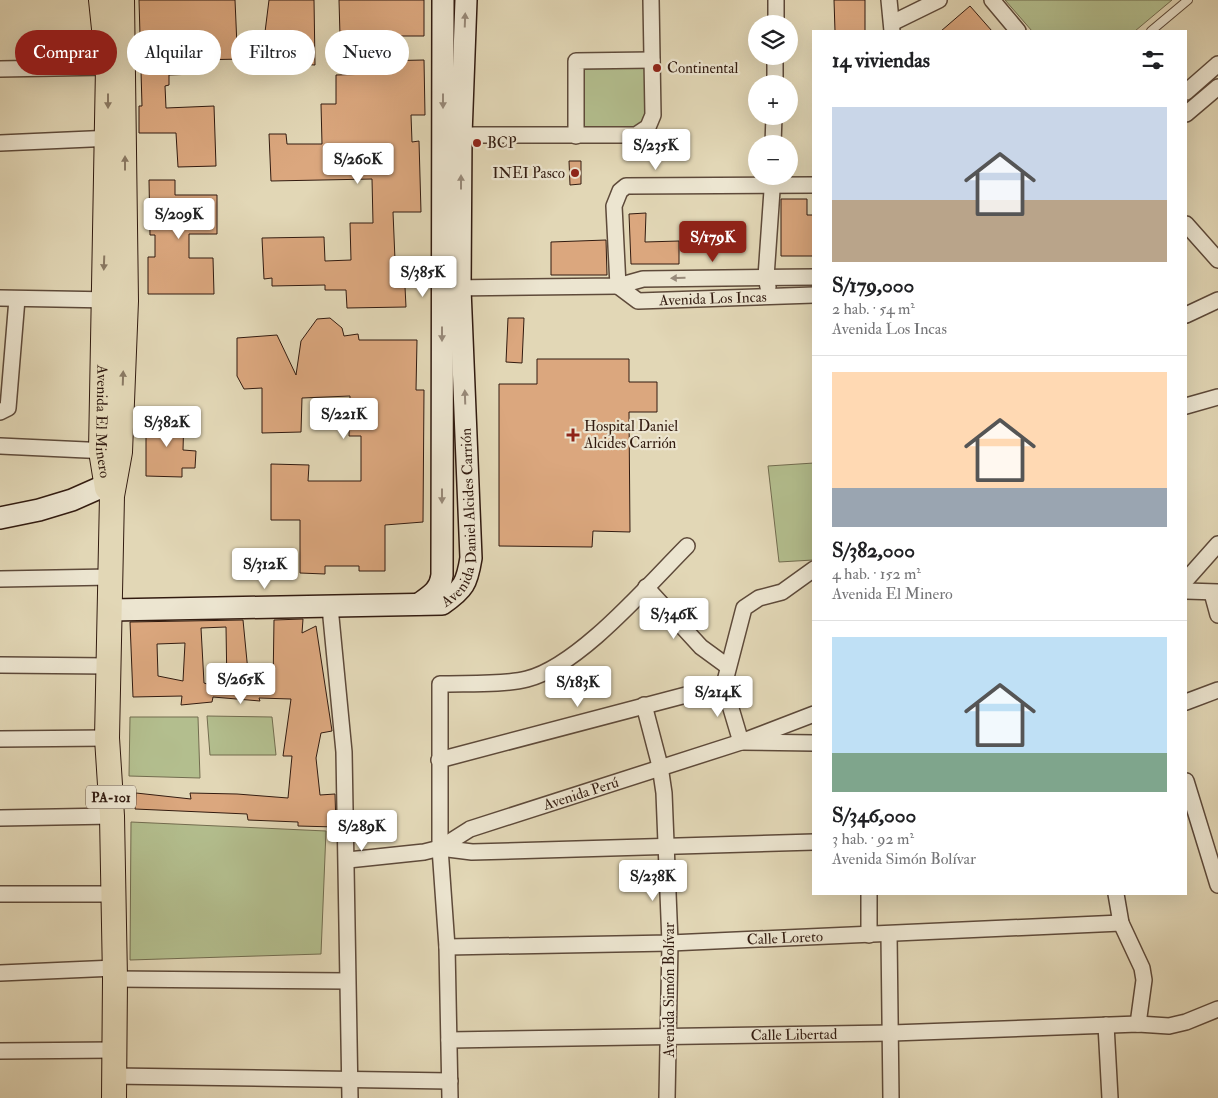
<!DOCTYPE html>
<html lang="es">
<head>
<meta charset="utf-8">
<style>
	body { margin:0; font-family:"IM FELL Double Pica",serif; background:#f2f2f2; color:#202124; height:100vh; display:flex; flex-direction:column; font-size:19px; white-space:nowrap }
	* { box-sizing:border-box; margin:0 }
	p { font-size:16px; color:#757577 }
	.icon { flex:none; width:28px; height:28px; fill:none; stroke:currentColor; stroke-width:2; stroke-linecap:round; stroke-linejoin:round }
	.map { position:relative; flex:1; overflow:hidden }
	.drawer { position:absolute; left:812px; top:30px; width:375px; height:865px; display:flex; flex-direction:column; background:#fff; border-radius:0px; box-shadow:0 5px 20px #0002 }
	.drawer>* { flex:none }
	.top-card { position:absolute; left:15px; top:30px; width:475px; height:45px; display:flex; gap:10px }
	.fabs { position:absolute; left:748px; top:15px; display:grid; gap:10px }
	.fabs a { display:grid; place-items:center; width:50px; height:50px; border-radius:50%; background:#fff; box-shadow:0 5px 20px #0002; font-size:25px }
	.price { position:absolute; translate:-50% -42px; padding:0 11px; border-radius:5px; background:#fff; color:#222; font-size:16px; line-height:32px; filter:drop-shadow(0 1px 2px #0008) }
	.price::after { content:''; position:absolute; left:50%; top:30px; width:15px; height:11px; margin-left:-8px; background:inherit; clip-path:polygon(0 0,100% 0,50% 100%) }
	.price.current { background:#8f2418; color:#fff }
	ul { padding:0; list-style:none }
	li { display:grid; align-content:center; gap:10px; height:265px; padding:0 20px }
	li+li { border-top:1px solid #e0e0e0 }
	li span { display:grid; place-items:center; height:155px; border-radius:0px; color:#555 }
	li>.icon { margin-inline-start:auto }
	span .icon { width:90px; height:90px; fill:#fffc; stroke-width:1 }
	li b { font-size:21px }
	h2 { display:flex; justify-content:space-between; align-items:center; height:60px; padding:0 20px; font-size:21px }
	.tag { padding:0 18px; border-radius:22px; background:#fff; box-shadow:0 5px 20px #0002; font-size:18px; line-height:45px }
	.tag.current { background:#8f2418; color:#fff }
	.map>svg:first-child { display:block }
</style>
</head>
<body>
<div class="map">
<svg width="1218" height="1098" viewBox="0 0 1218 1098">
	<rect width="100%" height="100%" fill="#e2d7b6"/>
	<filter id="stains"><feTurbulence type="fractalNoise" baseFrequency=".004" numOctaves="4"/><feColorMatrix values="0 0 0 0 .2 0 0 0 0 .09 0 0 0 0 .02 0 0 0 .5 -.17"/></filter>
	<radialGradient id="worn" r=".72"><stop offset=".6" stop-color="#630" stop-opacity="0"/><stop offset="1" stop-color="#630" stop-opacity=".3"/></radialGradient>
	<g fill="#b3be8e" stroke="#726c4f">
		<polygon points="1005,0 1172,0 1135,31 1032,31"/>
		<polygon points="646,68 649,114 638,129 595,132 582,126 584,69"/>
		<polygon points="814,463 813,560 779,562 768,466"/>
		<polygon points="207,716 272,717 276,755 210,755"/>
		<polygon points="130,717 198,717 200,778 129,776"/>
		<polygon points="131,822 326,831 321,954 130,960"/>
	</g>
	<g fill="#dba77e" stroke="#321b10" fill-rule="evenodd">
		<polygon points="139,0 235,0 237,46 242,46 243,59 194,60 195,74 169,75 169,85 165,86 166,108 214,106 216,166 178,167 176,133 139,133 139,106 142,106"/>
		<polygon points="269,0 314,0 315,65 275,63 263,48"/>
		<polygon points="339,0 424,0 424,36 340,36"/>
		<polygon points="834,0 865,0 865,31 835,31"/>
		<polygon points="970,6 992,31 941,31"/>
		<polygon points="424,60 425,115 411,115 412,142 419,141 421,212 393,212 395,260 418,259 419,287 405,287 406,307 347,308 346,290 325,290 325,285 272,286 272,278 264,279 262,238 324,237 325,261 351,260 350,223 373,223 372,179 271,181 269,134 286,134 287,144 322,144 321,104 336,104 336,75 375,74 375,61"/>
		<polygon points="569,161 581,161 581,184 570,185"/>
		<polygon points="149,180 175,180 175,195 217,195 217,234 189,234 189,258 213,258 214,294 148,294 148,257 155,257 155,235 150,235"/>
		<polygon points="781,199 807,199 807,215 814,215 814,256 781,256"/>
		<polygon points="646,213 645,242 679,241 679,264 631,264 629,214"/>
		<polygon points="606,240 607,275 551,275 551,242"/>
		<polygon points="330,318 342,328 344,336 358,334 359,340 417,340 416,390 424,390 423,522 385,525 385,571 359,571 359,566 325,566 325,574 300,573 300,520 271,520 271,464 309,465 308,481 361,481 361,436 349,436 350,396 302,398 301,432 262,433 262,388 244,389 237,376 237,338 277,335 296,375 301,341 317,319"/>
		<polygon points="508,318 524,318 522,363 506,362"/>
		<polygon points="537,359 629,359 629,382 657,382 657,412 629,412 630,532 593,531 592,547 499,546 499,384 537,384"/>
		<polygon points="162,414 184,414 183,450 196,451 195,468 182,468 182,477 146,476 146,422 162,423"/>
		<path d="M303 619 302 633 316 626 332 731 321 733 316 758 320 795 335 794 336 827 298 826V822L248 820 247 814 135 809 136 793 191 799 190 793 237 794 288 798 292 756H283L291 699 259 698 260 701 213 697 212 702 181 705 182 696 133 697 130 622 243 620 249 682 273 686 274 620ZM226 627 227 690 204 683 201 628ZM185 643 183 681 158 676 157 644Z"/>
	</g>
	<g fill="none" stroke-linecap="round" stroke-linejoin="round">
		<defs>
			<polyline id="lane" points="1151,31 1188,0"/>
			<g id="street">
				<polyline points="889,0 892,31"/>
				<polyline points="992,0 1018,31"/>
				<polyline points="892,23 939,0"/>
				<polyline points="776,24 776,0"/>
				<polyline points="0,69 108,67"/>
				<polyline points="775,84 775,56"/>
				<polyline points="1186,92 1218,64"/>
				<polyline points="1186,114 1218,87"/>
				<polyline points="461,135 636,135 648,127 653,115 651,0"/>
				<polyline points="576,136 576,61 652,60"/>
				<polyline points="0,143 113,138"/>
				<polyline points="773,144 774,116"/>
				<polyline points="1186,224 1218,260"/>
				<polyline points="618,286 614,206 620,191 626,186 814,185"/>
				<path id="s1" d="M618 286 638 301 814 295"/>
				<polyline points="768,287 766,277 773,176"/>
				<polyline points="451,288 618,286 643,279 814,277"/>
				<polyline points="0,298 112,300"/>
				<polyline points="1186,315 1218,300"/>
				<polyline points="1186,406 1218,397"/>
				<polyline points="0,412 8,408 17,299"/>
				<polyline points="0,446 108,451"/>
				<polyline points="814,569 782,592 759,598 744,608 724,685 741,742 814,743"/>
				<polyline points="0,579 111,577"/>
				<polyline points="1186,580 1218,544"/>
				<polyline points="646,587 701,647 727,666"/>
				<polyline points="1186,591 1218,592"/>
				<polyline points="1212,593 1218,615"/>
				<polyline points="330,607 344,752 350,1098"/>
				<polyline points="0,665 109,666"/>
				<polyline points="1186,702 1218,690"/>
				<polyline points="644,705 660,766 664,793 670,943 667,1098"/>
				<polyline points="0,739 107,738"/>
				<polyline points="439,760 724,685"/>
				<polyline points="1186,781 1218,885"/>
				<polyline points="0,818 112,816"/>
				<polyline points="440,848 472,852 814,842"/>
				<path id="s2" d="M348 860 424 852 440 848 470 829 741 742 814 714"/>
				<polyline points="0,894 113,894"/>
				<polyline points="869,894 869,935"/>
				<polyline points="1116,894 1121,923 1142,968 1144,980 1138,1024"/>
				<polyline points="889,935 891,1098"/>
				<path id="s3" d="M447 947 670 943 1121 923"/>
				<polyline points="0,973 115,968"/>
				<polyline points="115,979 347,981"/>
				<polyline points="1106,1025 1110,1098"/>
				<path id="s4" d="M449 1040 892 1033 1138 1024 1169 1026 1186 1022 1218 1009"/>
				<polyline points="0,1051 113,1050"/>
				<polyline points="113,1076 450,1081"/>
				<path d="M450 1098 447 947 440 848V684C464 683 505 685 527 679 579 666 648 585 687 546"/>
			</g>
			<g id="secondary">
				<polyline points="0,518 39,510 72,500 115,481"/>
				<path d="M419 604C432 595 440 590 442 575L443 0"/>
				<path id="s5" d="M111 610 442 604C464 589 467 583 471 558L460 289 461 135 466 0"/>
			</g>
			<g id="primary">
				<path id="s6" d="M101 0 108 67 101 451 107 488"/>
				<polyline points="114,1098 115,979 112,816 107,738 112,496 120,452 126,301 122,0"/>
			</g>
		</defs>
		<use href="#lane" stroke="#5e4a3a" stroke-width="10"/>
		<use href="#street" stroke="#5e4a3a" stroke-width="18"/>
		<use href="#secondary" stroke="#321b10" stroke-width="24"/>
		<use href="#primary" stroke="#321b10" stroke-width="26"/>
		<use href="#lane" stroke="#ece5d0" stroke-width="8"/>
		<use href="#street" stroke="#ece5d0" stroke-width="15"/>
		<use href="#secondary" stroke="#ece5d0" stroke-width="21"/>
		<use href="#primary" stroke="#e2d7b6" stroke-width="24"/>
	</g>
	<defs><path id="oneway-solid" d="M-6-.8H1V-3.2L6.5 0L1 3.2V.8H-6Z" transform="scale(1.25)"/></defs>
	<g fill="#988a7a">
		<use href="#oneway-solid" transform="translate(465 20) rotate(-88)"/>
		<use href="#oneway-solid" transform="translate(443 101) rotate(90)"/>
		<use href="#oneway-solid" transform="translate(461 182) rotate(-90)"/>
		<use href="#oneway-solid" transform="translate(678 278) rotate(179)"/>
		<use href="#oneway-solid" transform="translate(442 334) rotate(90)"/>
		<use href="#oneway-solid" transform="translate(465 397) rotate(-92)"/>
		<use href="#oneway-solid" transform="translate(442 496) rotate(90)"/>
	</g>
	<g fill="#8a7963">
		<use href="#oneway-solid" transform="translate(108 101) rotate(90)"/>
		<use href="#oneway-solid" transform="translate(125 163) rotate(-90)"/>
		<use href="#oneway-solid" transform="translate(104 263) rotate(92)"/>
		<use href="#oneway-solid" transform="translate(123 378) rotate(-88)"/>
	</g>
	<g fill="#8f2418" stroke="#ece5d0" stroke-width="2">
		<circle cx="657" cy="68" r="5"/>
		<circle cx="477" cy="143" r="5"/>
		<circle cx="575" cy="173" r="5"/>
		<path d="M570.5 427.5h5v5h5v5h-5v5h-5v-5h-5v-5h5z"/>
	</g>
	<g text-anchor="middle" stroke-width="4.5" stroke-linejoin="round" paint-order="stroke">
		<rect fill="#ece5d0" stroke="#6a584a" stroke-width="1" x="86" y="785.5" width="50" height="23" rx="4"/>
		<g font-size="14" font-weight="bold" fill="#321b10">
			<text x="111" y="802">PA-101</text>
		</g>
		<g font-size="15" fill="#321b10" stroke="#ece5d0" text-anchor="start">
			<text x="667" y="73">Continental</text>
			<text x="487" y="148">BCP</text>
			<text x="565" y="178" text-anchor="end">INEI Pasco</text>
			<text x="584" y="431">Hospital Daniel<tspan x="584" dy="17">Alcides Carrión</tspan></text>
		</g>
		<g font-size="15" fill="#321b10" stroke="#ece5d0">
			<text dy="5" stroke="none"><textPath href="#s1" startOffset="100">Avenida Los Incas</textPath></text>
			<text dy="5" stroke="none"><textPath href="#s6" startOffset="422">Avenida El Minero</textPath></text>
			<text dy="5" stroke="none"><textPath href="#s5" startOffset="425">Avenida Daniel Alcides Carrión</textPath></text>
			<text dy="5" stroke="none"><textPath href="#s2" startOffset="245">Avenida Perú</textPath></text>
			<text dy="5" stroke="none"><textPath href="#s3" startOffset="338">Calle Loreto</textPath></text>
			<text transform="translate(669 990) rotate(-90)" y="5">Avenida Simón Bolívar</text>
			<text dy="5" stroke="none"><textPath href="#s4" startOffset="345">Calle Libertad</textPath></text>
		</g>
	</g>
	<rect width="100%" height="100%" filter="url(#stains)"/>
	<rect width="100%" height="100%" fill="url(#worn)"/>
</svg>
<div class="fabs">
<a><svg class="icon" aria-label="layers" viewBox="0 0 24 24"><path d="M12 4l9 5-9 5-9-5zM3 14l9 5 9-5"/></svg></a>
<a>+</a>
<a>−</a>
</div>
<b class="price" style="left:656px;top:171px">S/235K</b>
<b class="price" style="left:358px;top:185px">S/260K</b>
<b class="price" style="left:179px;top:240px">S/209K</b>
<b class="price current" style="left:713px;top:263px">S/179K</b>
<b class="price" style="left:423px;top:298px">S/385K</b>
<b class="price" style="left:344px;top:440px">S/221K</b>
<b class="price" style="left:167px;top:448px">S/382K</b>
<b class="price" style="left:265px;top:590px">S/312K</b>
<b class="price" style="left:674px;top:640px">S/346K</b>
<b class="price" style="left:241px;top:705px">S/265K</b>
<b class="price" style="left:578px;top:708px">S/183K</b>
<b class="price" style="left:718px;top:718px">S/214K</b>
<b class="price" style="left:362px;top:852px">S/289K</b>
<b class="price" style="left:653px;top:902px">S/238K</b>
<div class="top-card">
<a class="tag current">Comprar</a>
<a class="tag">Alquilar</a>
<a class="tag">Filtros</a>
<a class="tag">Nuevo</a>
</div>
<section class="drawer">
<h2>14 viviendas<svg class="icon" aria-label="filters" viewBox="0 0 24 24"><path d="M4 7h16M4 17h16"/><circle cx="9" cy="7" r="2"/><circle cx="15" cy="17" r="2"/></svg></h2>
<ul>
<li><span style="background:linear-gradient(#c9d6e8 60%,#b9a48a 0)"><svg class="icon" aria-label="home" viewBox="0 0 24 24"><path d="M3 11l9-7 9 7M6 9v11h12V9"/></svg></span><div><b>S/179,000</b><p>2 hab. · 54 m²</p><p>Avenida Los Incas</p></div></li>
<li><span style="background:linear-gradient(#ffd9b3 75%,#9aa5b1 0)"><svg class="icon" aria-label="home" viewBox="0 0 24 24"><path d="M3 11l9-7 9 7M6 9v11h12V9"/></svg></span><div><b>S/382,000</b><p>4 hab. · 152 m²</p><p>Avenida El Minero</p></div></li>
<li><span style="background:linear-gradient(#bfe0f5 75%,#7fa58c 0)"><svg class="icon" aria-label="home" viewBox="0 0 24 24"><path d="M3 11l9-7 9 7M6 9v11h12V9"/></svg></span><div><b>S/346,000</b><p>3 hab. · 92 m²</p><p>Avenida Simón Bolívar</p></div></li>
</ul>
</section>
</div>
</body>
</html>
